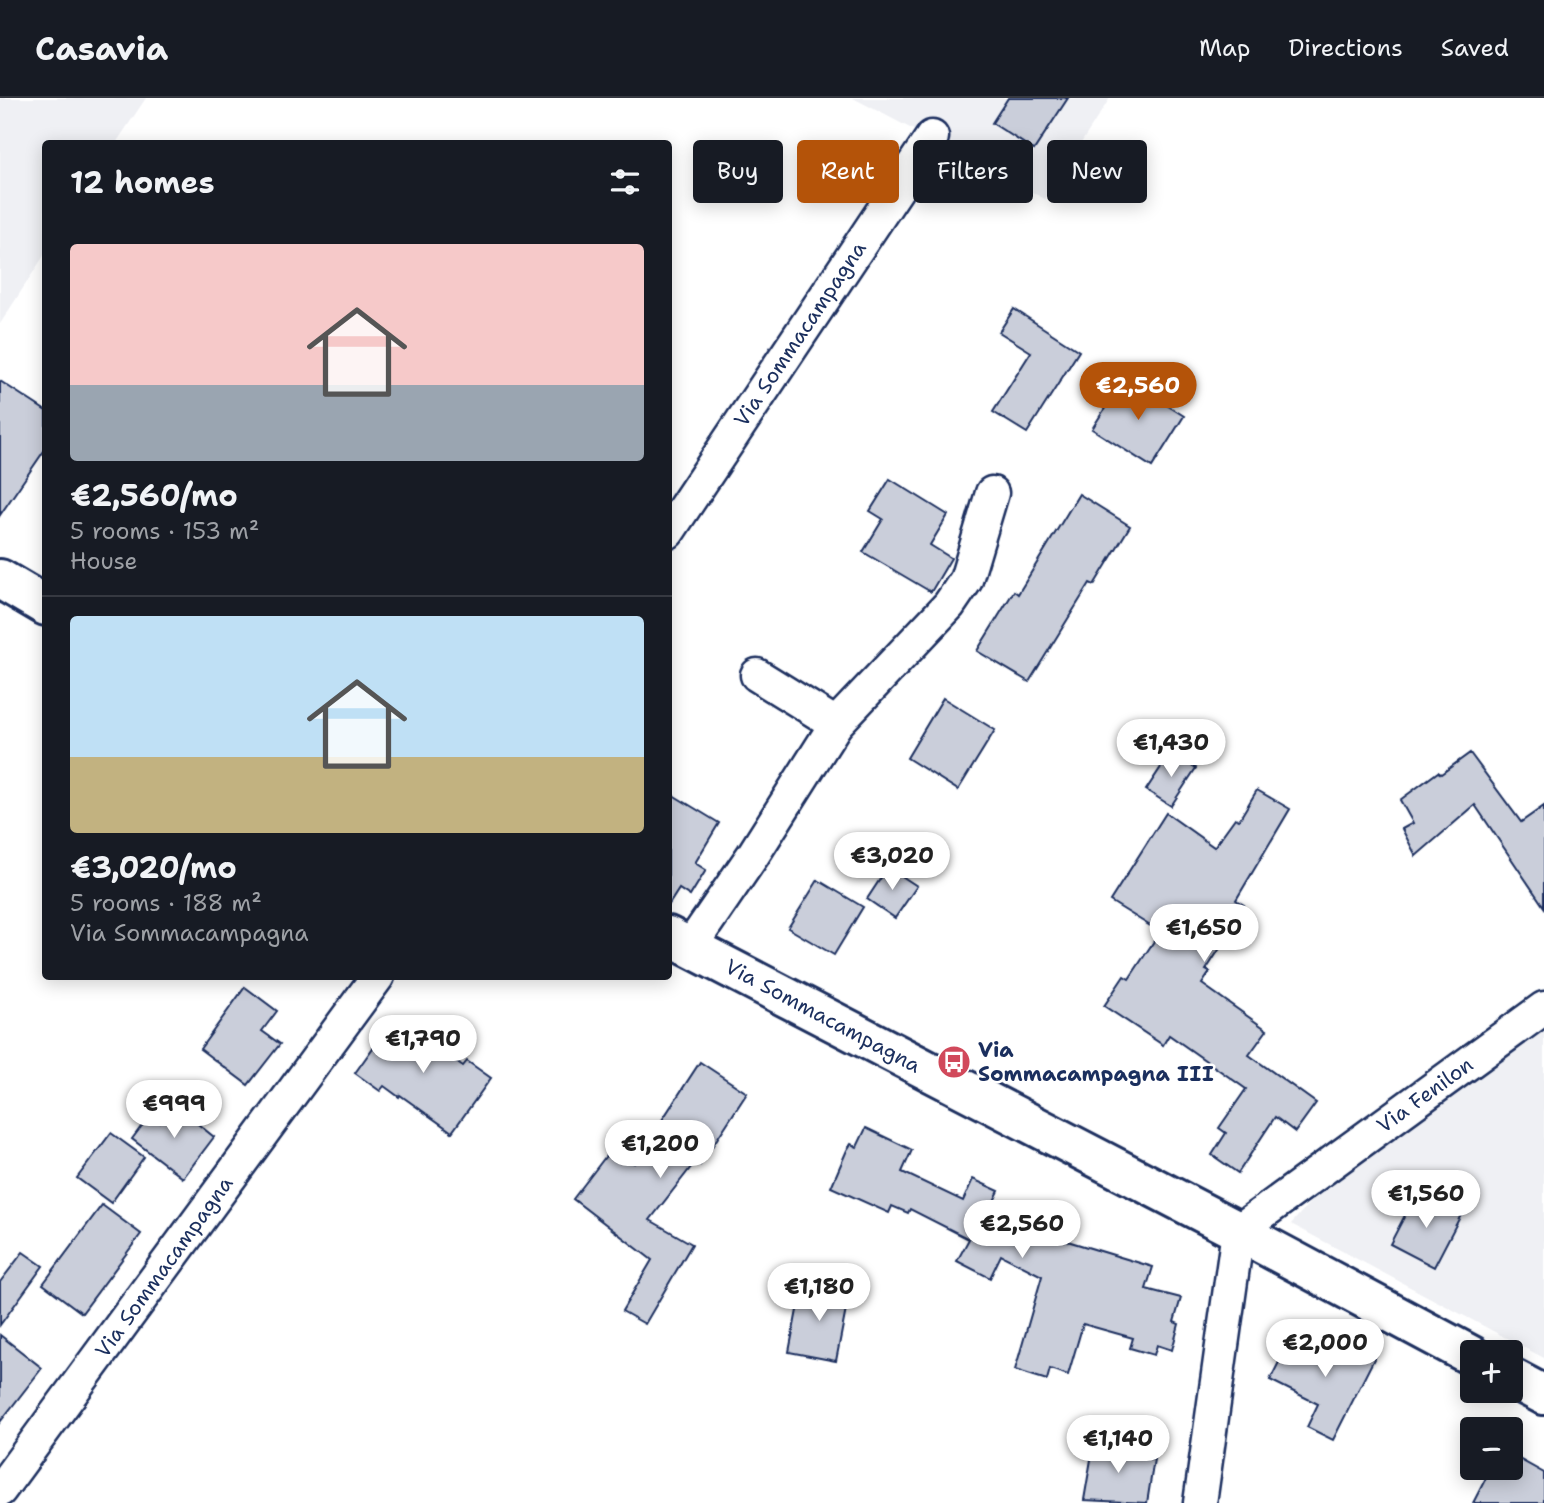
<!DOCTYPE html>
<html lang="en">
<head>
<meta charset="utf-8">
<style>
	body { margin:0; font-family:"Shantell Sans",sans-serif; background:#20242c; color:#f1f3f6; height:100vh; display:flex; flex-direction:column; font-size:26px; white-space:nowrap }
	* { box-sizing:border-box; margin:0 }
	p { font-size:23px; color:#9ea1a6 }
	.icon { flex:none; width:38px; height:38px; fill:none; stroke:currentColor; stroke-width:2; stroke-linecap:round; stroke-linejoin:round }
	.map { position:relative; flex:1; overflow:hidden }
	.panel { position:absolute; left:42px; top:42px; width:630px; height:840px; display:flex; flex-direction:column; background:#171b24; border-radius:7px; box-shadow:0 4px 18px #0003 }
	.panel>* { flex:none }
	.guide { position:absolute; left:693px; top:42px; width:665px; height:63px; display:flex; gap:14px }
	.buttons { position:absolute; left:1460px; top:1242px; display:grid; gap:14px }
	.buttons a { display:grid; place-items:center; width:63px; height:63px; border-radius:7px; background:#171b24; box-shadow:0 4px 18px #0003; font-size:35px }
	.price { position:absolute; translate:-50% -60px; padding:0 16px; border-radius:24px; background:#fff; color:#222; font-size:23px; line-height:46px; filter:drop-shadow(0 2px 4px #0008) }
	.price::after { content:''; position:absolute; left:50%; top:42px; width:21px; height:16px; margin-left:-10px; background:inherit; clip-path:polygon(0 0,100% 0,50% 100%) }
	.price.on { background:#b45309; color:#fff }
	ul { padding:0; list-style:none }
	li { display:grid; align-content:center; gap:14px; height:371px; padding:0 28px }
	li+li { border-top:2px solid #363941 }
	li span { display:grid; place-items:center; height:217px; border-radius:7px; color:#555 }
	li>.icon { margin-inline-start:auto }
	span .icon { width:126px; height:126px; fill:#fffc; stroke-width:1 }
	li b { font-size:30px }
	h2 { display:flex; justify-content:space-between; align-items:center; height:84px; padding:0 28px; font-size:30px }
	.pill { padding:0 24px; border-radius:7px; background:#171b24; box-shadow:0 4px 18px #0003; font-size:24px; line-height:63px }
	.pill.on { background:#b45309; color:#fff }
	header { display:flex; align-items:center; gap:42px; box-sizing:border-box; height:98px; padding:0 35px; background:#171b24; border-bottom:2px solid #363941 }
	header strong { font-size:33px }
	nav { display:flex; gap:38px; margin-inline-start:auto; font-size:24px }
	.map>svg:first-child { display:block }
</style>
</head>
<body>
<header>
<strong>Casavia</strong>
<nav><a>Map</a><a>Directions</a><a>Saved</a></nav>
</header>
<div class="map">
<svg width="1544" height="1405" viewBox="0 0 1544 1405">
	<rect width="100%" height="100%" fill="#fff"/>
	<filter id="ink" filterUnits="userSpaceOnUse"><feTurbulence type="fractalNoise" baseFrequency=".0143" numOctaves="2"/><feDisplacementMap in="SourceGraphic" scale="14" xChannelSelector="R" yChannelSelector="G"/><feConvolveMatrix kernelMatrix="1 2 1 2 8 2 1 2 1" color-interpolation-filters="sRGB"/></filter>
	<g filter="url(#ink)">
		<g fill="#eff0f4">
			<polygon points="0,0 146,0 116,45 46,46 45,156 0,226"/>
			<polygon points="853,0 1110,0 1045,101"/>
			<polygon points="1544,932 1544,1260 1291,1126 1311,1103"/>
		</g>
		<g fill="#caceda" stroke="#1b2f5e" stroke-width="2">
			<polygon points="1008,0 1068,0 1034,52 992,25"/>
			<polygon points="1014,211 1079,253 1027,335 993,314 1031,254 999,234"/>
			<polygon points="1124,280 1184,318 1152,369 1092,331"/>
			<polygon points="0,283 46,313 46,350 0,417"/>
			<polygon points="890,381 948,417 930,447 951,460 931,494 863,454 883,421 870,413"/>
			<polygon points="1079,396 1130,428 1094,487 1090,485 1029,584 977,553 1014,493 1018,496"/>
			<polygon points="943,600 995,632 958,692 907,660"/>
			<polygon points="1171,654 1196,670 1171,708 1146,692"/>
			<polygon points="1470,655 1521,724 1544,708 1544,809 1475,707 1416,758 1402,731 1413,725 1400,702 1438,674 1441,676"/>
			<polygon points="1257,692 1290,711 1236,802 1244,807 1240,813 1242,816 1206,872 1210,874 1202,886 1267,932 1249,957 1316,1005 1295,1034 1275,1019 1238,1075 1212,1057 1226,1035 1219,1030 1246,991 1169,937 1163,947 1104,908 1124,878 1129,881 1160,834 1110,803 1166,715 1214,749 1235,720 1239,722"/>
			<polygon points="668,694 719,725 695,765 706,772 690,798 679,791 668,808"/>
			<polygon points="888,769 917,788 895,820 867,801"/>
			<polygon points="818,782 863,809 834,857 788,830"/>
			<polygon points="245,889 277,913 262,933 280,946 248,987 200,951"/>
			<polygon points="395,919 463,968 467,963 491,980 452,1034 400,997 399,999 384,988 380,993 355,975"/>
			<polygon points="700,964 747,995 700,1067 695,1064 650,1122 692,1146 645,1226 622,1213 652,1162 573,1101 612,1050 634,1065"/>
			<polygon points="173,1006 214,1039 183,1080 132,1041 150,1017 159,1024"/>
			<polygon points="866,1030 912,1052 902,1074 963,1103 973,1081 999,1093 994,1103 1023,1117 1018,1128 1153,1169 1146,1191 1181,1200 1174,1224 1179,1226 1172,1252 1157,1247 1154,1257 1130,1250 1133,1240 1083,1226 1068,1277 1050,1271 1047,1282 1015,1272 1042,1178 1001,1157 990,1180 957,1163 969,1141 910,1111 908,1115 892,1108 889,1115 831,1089 847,1052 851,1046 857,1049"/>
			<polygon points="111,1035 144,1059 111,1105 77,1080"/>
			<polygon points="1417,1094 1461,1117 1434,1169 1390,1146"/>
			<polygon points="102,1107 141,1136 82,1215 43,1186"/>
			<polygon points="23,1154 43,1168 0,1227 0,1184"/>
			<polygon points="802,1186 849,1196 836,1263 789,1254"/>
			<polygon points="1293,1236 1344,1261 1356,1238 1379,1251 1333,1342 1307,1329 1318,1306 1270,1282"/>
			<polygon points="0,1237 42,1270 0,1324"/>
			<polygon points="1094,1344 1132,1351 1131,1357 1154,1361 1147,1405 1084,1402"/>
			<polygon points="1510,1356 1544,1375 1544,1405 1473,1405 1491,1370 1510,1370"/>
		</g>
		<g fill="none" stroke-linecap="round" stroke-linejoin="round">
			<defs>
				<g id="street">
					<polyline points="668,434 932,39"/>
					<polyline points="757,577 836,626"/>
					<polyline points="690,849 753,757 836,626 949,507 966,482 992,395"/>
					<polyline points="0,1392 378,878"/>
					<polyline points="1200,1405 1238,1133 1544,910"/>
				</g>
				<g id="secondary">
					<polyline points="0,481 46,508"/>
					<polyline points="668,838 1238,1133 1472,1258"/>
					<polyline points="1510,1279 1544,1297"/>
				</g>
			</defs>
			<use href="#street" stroke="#1b2f5e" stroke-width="37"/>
			<use href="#secondary" stroke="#1b2f5e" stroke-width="44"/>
			<use href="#street" stroke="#fff" stroke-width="32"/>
			<use href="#secondary" stroke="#fff" stroke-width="38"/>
		</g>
	</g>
	<defs>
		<symbol id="bus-disc" viewBox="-11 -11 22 22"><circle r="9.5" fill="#d1495b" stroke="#fff"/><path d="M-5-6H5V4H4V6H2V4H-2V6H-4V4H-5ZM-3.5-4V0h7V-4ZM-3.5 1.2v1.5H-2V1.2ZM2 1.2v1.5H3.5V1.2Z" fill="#fff"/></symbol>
	</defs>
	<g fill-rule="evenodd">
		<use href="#bus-disc" x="935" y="945" width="38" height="38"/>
	</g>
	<g text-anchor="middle" stroke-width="5" stroke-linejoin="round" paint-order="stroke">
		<g font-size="21" fill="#1b2f5e" stroke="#fff">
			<text transform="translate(800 236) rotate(-56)" y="7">Via Sommacampagna</text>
			<text transform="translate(823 918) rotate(28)" y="7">Via Sommacampagna</text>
			<text transform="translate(1425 997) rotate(-36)" y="7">Via Fenilon</text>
			<text transform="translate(164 1169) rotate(-54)" y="7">Via Sommacampagna</text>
		</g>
		<g font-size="21" font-weight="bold" fill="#1b2f5e" stroke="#fff" text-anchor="start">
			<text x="978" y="959">Via<tspan x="978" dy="24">Sommacampagna III</tspan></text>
		</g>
	</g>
</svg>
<div class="buttons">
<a>+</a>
<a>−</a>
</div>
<b class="price on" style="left:1138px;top:324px">€2,560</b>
<b class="price" style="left:1171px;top:681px">€1,430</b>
<b class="price" style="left:892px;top:794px">€3,020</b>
<b class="price" style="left:1204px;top:866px">€1,650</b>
<b class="price" style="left:423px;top:977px">€1,790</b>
<b class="price" style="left:174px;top:1042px">€999</b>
<b class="price" style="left:660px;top:1082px">€1,200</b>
<b class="price" style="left:1426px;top:1132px">€1,560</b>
<b class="price" style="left:1022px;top:1162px">€2,560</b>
<b class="price" style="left:819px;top:1225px">€1,180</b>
<b class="price" style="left:1325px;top:1281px">€2,000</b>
<b class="price" style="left:1118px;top:1377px">€1,140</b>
<div class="guide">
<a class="pill">Buy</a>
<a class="pill on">Rent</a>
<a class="pill">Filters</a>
<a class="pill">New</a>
</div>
<section class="panel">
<h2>12 homes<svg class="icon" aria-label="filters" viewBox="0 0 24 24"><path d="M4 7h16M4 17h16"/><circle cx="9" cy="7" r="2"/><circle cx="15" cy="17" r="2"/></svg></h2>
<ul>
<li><span style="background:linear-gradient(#f6c9c9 65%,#9aa5b1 0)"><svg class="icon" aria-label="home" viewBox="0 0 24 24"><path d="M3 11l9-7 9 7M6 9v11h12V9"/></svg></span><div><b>€2,560/mo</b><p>5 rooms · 153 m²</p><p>House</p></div></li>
<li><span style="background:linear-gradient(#bfe0f5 65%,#c2b280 0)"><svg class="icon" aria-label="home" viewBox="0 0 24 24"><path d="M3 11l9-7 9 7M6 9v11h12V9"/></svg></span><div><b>€3,020/mo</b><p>5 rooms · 188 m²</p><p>Via Sommacampagna</p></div></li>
</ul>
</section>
</div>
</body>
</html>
